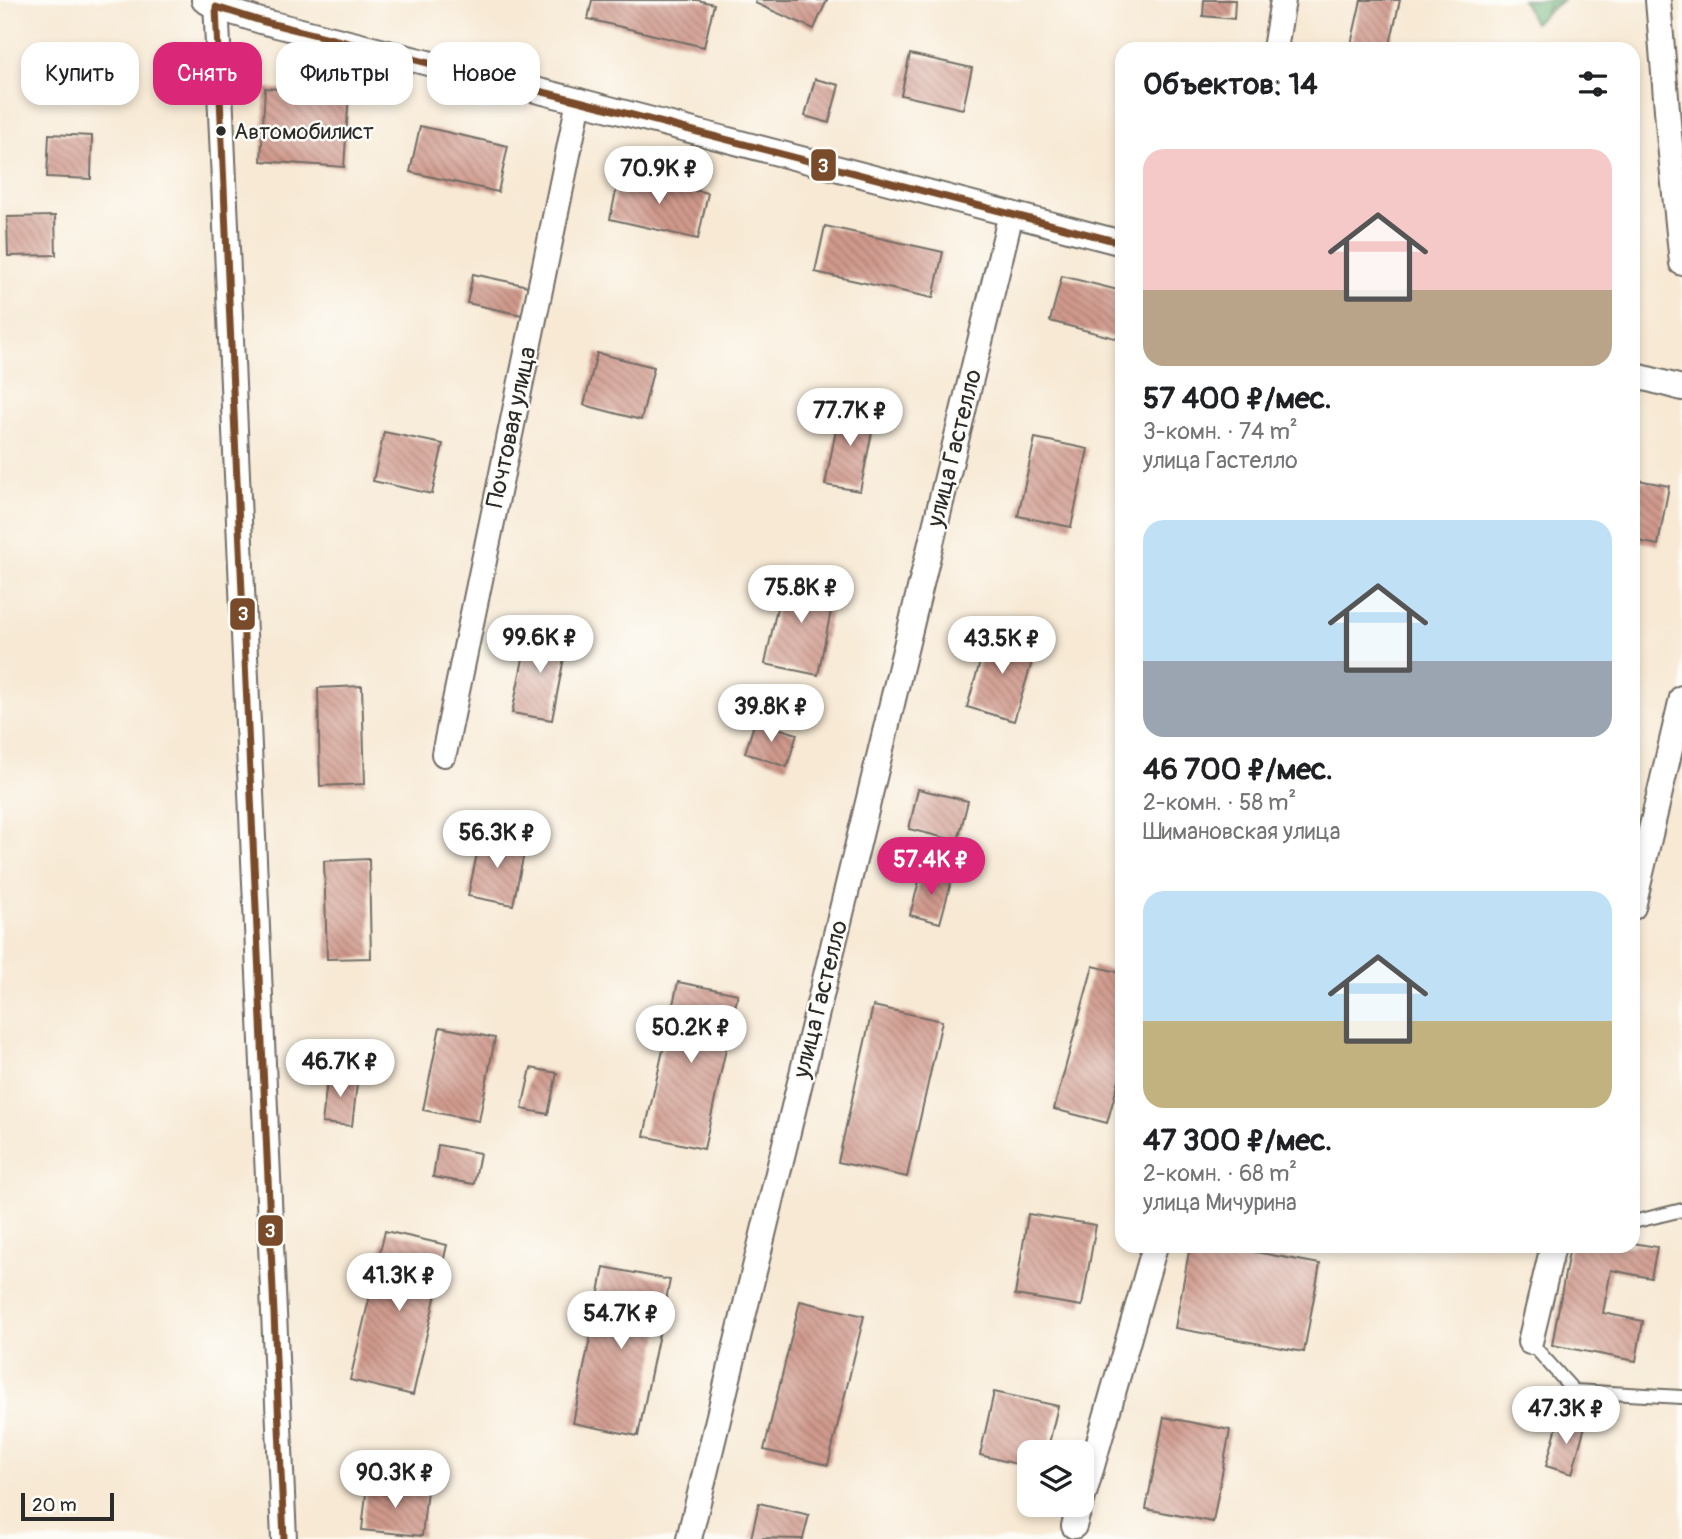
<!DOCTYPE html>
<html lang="ru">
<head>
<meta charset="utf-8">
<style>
	body { margin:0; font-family:Pangolin,sans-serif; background:#f2f2f2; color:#202124; height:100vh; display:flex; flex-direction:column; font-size:26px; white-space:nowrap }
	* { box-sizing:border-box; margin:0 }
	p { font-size:23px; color:#757577 }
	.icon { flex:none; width:38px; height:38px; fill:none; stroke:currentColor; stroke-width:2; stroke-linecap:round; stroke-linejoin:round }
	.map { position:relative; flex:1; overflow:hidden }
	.sheet { position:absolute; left:1115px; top:42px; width:525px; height:1211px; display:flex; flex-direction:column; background:#fff; border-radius:21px; box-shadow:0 4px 10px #0003 }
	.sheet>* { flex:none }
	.banner { position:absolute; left:21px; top:42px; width:665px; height:63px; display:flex; gap:14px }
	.tools { position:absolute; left:1017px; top:1440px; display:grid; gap:14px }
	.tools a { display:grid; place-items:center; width:77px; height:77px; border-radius:14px; background:#fff; box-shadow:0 4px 10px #0003; font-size:35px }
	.scale { position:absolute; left:21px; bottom:18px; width:93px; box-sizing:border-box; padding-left:7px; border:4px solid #2b2b2b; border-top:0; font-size:19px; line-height:24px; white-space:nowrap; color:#2b2b2b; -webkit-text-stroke:5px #fdfcf7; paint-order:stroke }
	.price { position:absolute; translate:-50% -60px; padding:0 16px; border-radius:24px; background:#fff; color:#222; font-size:23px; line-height:46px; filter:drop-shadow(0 2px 4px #0008) }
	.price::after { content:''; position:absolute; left:50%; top:42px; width:21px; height:16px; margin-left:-10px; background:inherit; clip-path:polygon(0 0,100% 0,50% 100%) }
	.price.selected { background:#db2777; color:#fff }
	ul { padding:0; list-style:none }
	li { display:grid; align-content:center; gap:14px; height:371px; padding:0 28px }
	li span { display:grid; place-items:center; height:217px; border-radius:21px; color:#555 }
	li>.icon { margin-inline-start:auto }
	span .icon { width:126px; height:126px; fill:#fffc; stroke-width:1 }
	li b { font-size:30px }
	h2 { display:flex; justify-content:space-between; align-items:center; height:84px; padding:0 28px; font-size:30px }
	.tag { padding:0 24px; border-radius:21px; background:#fff; box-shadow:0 4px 10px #0003; font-size:24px; line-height:63px }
	.tag.selected { background:#db2777; color:#fff }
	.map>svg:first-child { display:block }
</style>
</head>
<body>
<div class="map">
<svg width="1682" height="1539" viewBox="0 0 1682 1539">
	<defs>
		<pattern id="forest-firs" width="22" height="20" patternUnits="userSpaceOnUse" patternTransform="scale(1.75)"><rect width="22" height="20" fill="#6db278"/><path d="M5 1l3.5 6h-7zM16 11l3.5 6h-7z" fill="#5a9163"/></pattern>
		<pattern id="building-back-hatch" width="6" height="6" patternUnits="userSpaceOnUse" patternTransform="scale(1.75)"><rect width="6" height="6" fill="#d0998c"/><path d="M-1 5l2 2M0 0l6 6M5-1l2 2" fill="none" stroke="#a97d73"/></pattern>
	</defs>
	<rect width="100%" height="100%" fill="#fdfcf7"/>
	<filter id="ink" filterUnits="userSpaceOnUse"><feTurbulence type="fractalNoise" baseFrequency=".0143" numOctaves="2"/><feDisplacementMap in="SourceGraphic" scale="14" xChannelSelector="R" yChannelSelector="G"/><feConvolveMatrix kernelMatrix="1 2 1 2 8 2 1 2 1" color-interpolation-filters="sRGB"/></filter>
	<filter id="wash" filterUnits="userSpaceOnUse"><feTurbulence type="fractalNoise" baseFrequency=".00686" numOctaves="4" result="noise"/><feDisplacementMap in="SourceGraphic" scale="28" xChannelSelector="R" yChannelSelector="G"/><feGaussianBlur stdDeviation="1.57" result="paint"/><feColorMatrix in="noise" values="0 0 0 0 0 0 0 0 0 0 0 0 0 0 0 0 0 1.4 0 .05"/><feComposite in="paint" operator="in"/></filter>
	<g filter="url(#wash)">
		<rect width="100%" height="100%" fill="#f7e9d4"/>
		<polygon fill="url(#forest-firs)" stroke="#4c6e52" stroke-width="2" points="1522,0 1563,0 1534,23"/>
		<g id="blocks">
			<g fill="url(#building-back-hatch)">
				<polygon points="592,0 697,0 714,4 704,47 588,19"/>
				<polygon points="756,0 827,0 814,29 755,3"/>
				<polygon points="1204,0 1235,0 1234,19 1203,16"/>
				<polygon points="1361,0 1400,0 1389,49 1350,49"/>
				<polygon points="910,54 972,68 963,109 901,95"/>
				<polygon points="815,79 839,85 829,123 805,116"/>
				<polygon points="265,88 349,94 344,167 261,161"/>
				<polygon points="420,126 508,146 498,192 410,172"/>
				<polygon points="49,134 92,136 91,179 47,177"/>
				<polygon points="620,173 708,193 698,239 610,219"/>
				<polygon points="55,216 56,255 8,256 7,217"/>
				<polygon points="825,226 943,252 933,298 815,272"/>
				<polygon points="473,274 528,286 522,315 467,303"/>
				<polygon points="1062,276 1122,291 1122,340 1050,321"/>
				<polygon points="597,353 654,367 641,420 584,405"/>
				<polygon points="841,405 876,412 860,491 825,485"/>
				<polygon points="384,432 443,444 432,494 373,481"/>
				<polygon points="1035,438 1088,449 1071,527 1018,516"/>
				<polygon points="1633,479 1669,486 1658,545 1633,540"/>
				<polygon points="784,575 836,586 818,675 765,664"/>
				<polygon points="529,629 568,637 552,720 512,713"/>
				<polygon points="989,631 1037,645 1014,721 967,707"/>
				<polygon points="362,686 365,784 320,786 318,688"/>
				<polygon points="755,721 797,734 787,767 745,753"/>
				<polygon points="918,789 968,801 958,841 909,829"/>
				<polygon points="481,835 526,844 513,905 468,896"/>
				<polygon points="369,859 371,958 327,959 324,861"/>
				<polygon points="922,870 952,879 940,923 910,915"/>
				<polygon points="1093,966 1122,973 1122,1069 1107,1123 1054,1109"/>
				<polygon points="678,982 738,994 704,1149 644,1136"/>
				<polygon points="873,1006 942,1021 907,1177 838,1162"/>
				<polygon points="440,1027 495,1038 479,1121 423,1110"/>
				<polygon points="531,1068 557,1073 548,1114 522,1109"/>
				<polygon points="328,1072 358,1075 352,1126 322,1123"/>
				<polygon points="438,1145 480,1153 474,1184 433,1177"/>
				<polygon points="1028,1214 1096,1225 1082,1306 1015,1295"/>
				<polygon points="385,1231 447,1245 413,1395 350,1380"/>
				<polygon points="1633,1243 1657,1247 1651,1278 1611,1270 1603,1313 1643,1321 1636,1361 1552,1345 1570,1246 1633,1246"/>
				<polygon points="1190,1246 1223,1246 1320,1264 1304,1352 1175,1328"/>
				<polygon points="604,1267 670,1280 638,1436 573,1423"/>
				<polygon points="800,1301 864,1316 828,1465 764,1450"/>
				<polygon points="994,1392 1058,1406 1047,1452 1029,1452 1029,1467 980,1455"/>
				<polygon points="1164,1417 1230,1430 1213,1522 1146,1509"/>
				<polygon points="1559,1419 1585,1426 1572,1474 1546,1466"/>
				<polygon points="367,1484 427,1490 422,1536 362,1530"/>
				<polygon points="759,1503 809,1515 803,1539 751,1538"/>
			</g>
		</g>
	</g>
	<g filter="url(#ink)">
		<use href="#blocks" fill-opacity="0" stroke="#726e66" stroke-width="2"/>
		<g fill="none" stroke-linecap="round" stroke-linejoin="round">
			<defs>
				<g id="lane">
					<polyline points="1633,1222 1682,1210"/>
					<polyline points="1530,1342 1574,1391 1682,1397"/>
				</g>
				<g id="street">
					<polyline points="204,0 216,7 261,21 579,101 1122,243"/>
					<polyline points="216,0 284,1539"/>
					<polyline points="1658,0 1669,134 1682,263"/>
					<polyline points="1275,49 1283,0"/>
					<polyline points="1633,375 1682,388"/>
					<polyline points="444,754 579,101"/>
					<polyline points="1633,907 1682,698"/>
					<polyline points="1530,1342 1553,1246"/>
					<polyline points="1082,1501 1155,1246"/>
					<polyline points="1074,1526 1080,1505"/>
					<polyline points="689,1539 1011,214"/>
				</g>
			</defs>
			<use href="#lane" stroke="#726e66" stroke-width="16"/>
			<use href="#street" stroke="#726e66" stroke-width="28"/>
			<use href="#lane" stroke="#fff" stroke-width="12"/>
			<use href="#street" stroke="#fff" stroke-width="24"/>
			<defs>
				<polyline id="bus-1" points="284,1539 216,7 261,21 579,101 1122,243"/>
			</defs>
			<use href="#bus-1" stroke="#fdfcf7" stroke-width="12"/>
			<use href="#bus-1" stroke="#7a4b2a" stroke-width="7"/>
		</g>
	</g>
	<circle fill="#2b2b2b" stroke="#fdfcf7" stroke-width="2.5" cx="221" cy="131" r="6"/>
	<g text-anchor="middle" stroke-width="5" stroke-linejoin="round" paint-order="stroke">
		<g font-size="22" fill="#2b2b2b" stroke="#fdfcf7" text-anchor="start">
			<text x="234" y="139">Автомобилист</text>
		</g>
		<g font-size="24" fill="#2b2b2b" stroke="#fdfcf7">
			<text transform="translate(511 427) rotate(-78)" y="8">Почтовая улица</text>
			<text transform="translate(954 448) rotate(-76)" y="8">улица Гастелло</text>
			<text transform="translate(820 999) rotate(-76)" y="8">улица Гастелло</text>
		</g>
	</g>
	<g stroke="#fdfcf7" stroke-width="2.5">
		<rect x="810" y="148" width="27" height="34" rx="7" fill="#7a4b2a"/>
		<rect x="229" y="597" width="27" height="34" rx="7" fill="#7a4b2a"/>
		<rect x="257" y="1214" width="27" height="33" rx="7" fill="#7a4b2a"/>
	</g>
	<g font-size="19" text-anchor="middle" font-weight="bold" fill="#fff">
		<text x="823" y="172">3</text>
		<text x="243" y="620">3</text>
		<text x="270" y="1237">3</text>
	</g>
</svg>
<div class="tools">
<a><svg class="icon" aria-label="layers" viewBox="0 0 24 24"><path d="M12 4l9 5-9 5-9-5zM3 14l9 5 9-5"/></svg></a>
</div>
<div class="scale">20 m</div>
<b class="price" style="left:659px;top:206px">70.9K ₽</b>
<b class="price" style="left:850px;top:448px">77.7K ₽</b>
<b class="price" style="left:801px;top:625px">75.8K ₽</b>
<b class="price" style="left:540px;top:675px">99.6K ₽</b>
<b class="price" style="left:1002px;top:676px">43.5K ₽</b>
<b class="price" style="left:771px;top:744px">39.8K ₽</b>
<b class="price" style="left:497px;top:870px">56.3K ₽</b>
<b class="price selected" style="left:931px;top:897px">57.4K ₽</b>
<b class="price" style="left:691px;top:1065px">50.2K ₽</b>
<b class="price" style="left:340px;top:1099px">46.7K ₽</b>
<b class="price" style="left:399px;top:1313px">41.3K ₽</b>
<b class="price" style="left:621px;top:1351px">54.7K ₽</b>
<b class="price" style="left:1566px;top:1446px">47.3K ₽</b>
<b class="price" style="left:395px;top:1510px">90.3K ₽</b>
<div class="banner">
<a class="tag">Купить</a>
<a class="tag selected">Снять</a>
<a class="tag">Фильтры</a>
<a class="tag">Новое</a>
</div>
<section class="sheet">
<h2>Объектов: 14<svg class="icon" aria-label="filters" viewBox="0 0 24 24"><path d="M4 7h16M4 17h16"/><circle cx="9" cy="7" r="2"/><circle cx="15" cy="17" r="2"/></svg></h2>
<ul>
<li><span style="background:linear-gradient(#f6c9c9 65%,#b9a48a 0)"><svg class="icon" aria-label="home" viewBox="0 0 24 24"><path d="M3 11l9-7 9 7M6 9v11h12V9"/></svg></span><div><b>57 400 ₽/мес.</b><p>3-комн. · 74 m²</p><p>улица Гастелло</p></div></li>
<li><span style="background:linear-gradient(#bfe0f5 65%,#9aa5b1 0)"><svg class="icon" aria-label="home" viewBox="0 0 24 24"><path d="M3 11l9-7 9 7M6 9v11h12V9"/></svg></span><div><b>46 700 ₽/мес.</b><p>2-комн. · 58 m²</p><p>Шимановская улица</p></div></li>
<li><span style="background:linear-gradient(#bfe0f5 60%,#c2b280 0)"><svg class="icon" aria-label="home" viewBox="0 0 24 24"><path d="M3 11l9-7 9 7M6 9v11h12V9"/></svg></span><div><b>47 300 ₽/мес.</b><p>2-комн. · 68 m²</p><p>улица Мичурина</p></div></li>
</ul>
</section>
</div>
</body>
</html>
